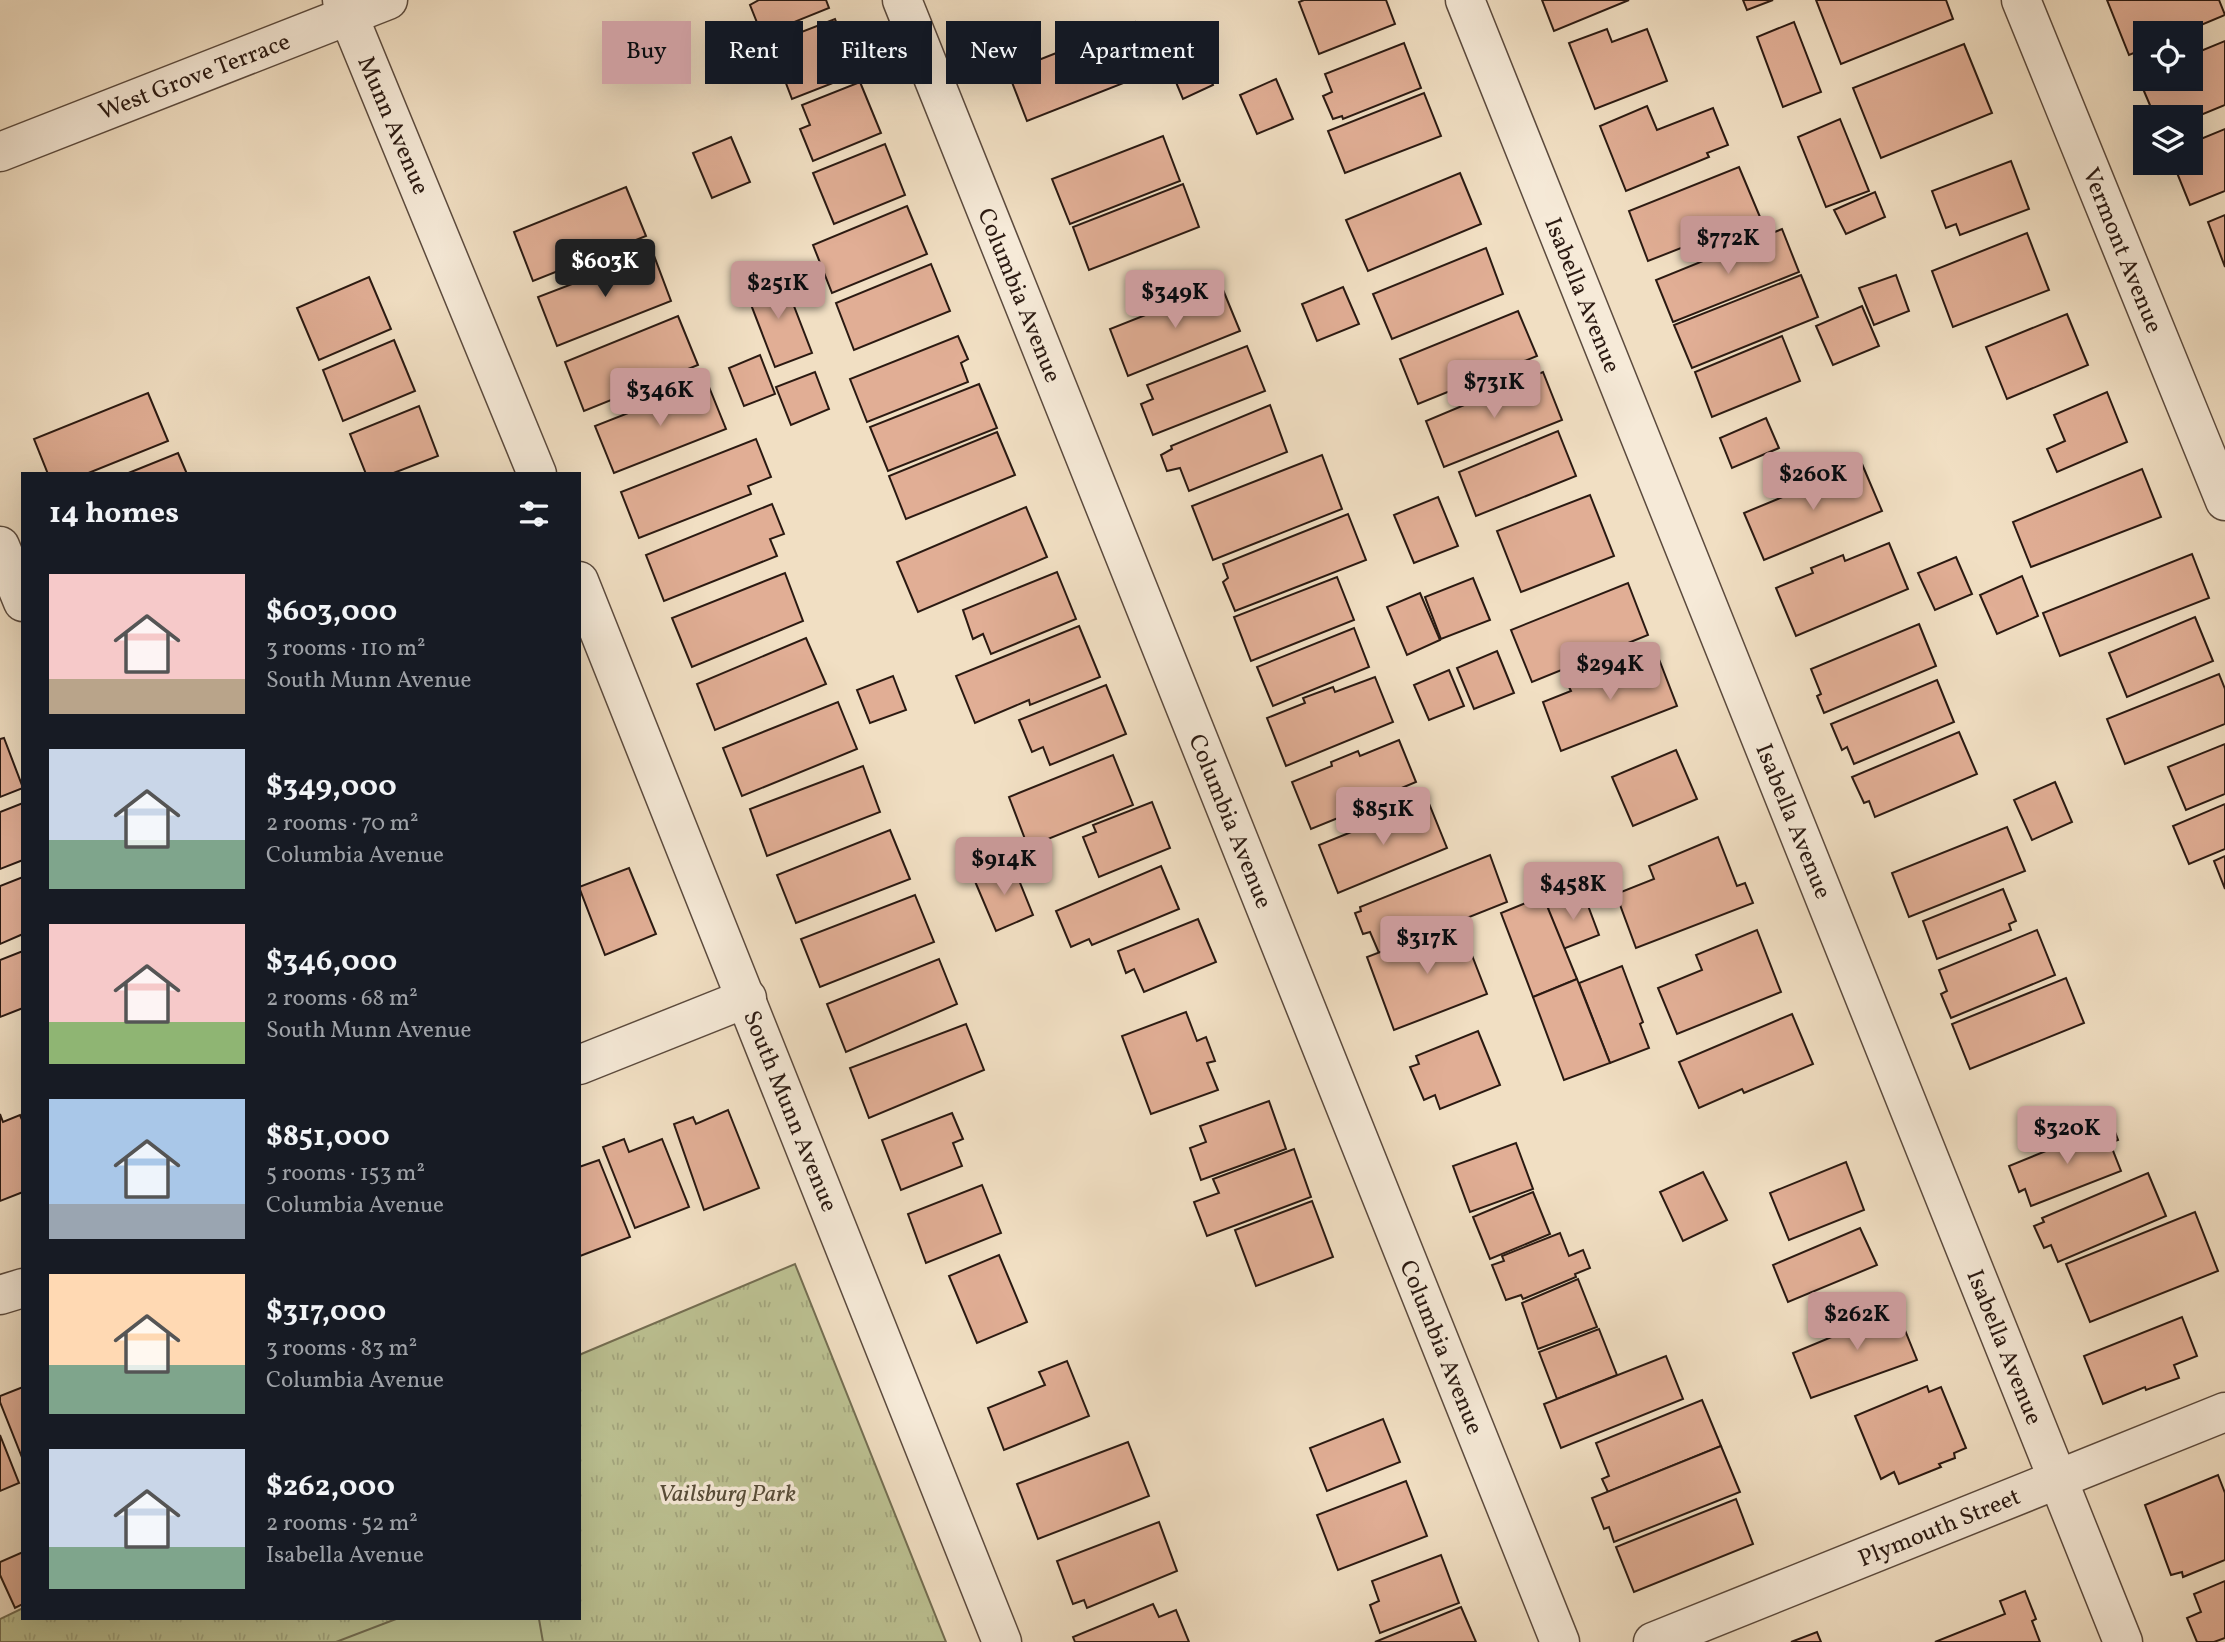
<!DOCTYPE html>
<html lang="en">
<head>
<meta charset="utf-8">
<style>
	body { margin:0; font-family:Vollkorn,serif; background:#20242c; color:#f1f3f6; height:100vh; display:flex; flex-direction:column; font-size:26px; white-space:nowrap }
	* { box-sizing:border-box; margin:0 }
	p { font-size:23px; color:#9ea1a6 }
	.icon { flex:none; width:38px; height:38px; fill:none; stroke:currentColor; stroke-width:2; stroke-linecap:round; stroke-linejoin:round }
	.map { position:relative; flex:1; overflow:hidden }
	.panel { position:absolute; left:21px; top:472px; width:560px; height:1148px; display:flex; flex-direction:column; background:#171b24; border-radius:0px; box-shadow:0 7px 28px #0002 }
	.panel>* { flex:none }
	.guide { position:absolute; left:602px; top:21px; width:665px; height:63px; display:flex; gap:14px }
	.controls { position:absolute; left:2133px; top:21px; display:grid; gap:14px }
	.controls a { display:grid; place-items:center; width:70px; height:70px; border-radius:0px; background:#171b24; box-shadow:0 7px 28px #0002; font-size:35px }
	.price { position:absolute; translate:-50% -60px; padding:0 16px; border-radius:7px; background:#c59692; color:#111; font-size:23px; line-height:46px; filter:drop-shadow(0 2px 4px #0008) }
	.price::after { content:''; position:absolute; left:50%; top:42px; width:21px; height:16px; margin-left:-10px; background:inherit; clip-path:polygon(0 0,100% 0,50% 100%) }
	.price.active { background:#222; color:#fff }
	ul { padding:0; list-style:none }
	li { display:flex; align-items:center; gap:21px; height:175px; padding:0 28px }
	li span { display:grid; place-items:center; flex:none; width:196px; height:140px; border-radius:0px; color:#555 }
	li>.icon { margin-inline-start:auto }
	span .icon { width:84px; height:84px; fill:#fffc; stroke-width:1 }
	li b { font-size:30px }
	h2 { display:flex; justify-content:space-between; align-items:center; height:84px; padding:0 28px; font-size:30px }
	.tag { padding:0 24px; border-radius:0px; background:#171b24; box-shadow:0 7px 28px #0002; font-size:24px; line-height:63px }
	.tag.active { background:#c59692; color:#111 }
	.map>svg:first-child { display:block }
</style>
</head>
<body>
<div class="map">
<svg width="2225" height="1642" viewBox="0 0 2225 1642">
	<defs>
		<pattern id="grass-tufts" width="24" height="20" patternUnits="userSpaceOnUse" patternTransform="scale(1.75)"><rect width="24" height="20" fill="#bcc192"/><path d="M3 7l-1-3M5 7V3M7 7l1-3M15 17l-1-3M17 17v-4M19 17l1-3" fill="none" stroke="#a2a57d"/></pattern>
	</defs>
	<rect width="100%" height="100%" fill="#f1dfc3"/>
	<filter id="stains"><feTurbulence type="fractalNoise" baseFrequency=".00286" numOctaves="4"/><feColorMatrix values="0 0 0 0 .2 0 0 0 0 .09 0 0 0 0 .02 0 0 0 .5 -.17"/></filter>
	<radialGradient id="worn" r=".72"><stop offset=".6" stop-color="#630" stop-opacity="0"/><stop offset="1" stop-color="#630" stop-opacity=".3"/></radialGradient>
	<polygon fill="url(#grass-tufts)" stroke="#746e52" stroke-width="2" points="795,1264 946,1642 0,1642 0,1619 23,1608 23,1619 579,1619 579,1355"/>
	<polygon fill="#bcc192" stroke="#746e52" stroke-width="2" points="396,1619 539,1619 543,1642 336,1642"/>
	<g fill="#e1ae95" stroke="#2b1a12" stroke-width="2">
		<polygon points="826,0 829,8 762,35 750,5 759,0"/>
		<polygon points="1304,0 1386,0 1395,24 1319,54 1299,2"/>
		<polygon points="1542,0 1629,0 1554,31"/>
		<polygon points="1743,0 1773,0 1747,10"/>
		<polygon points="1816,0 1946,0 1953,19 1841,64"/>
		<polygon points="2107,0 2219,0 2225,15 2182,33 2146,33 2146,48 2129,55"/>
		<polygon points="835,19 856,74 792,99 779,65 787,62 778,41"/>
		<polygon points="1135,22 1154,71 1027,121 1008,72"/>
		<polygon points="1794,22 1821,92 1783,107 1757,37"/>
		<polygon points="1607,29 1612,42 1647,29 1667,81 1595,109 1569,43"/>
		<polygon points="2225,41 2225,105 2191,119 2155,117 2138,77 2146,74 2146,79 2191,79 2191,55"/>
		<polygon points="1404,43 1421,88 1343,119 1342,116 1333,119 1323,96 1332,92 1325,74"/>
		<polygon points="1964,44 1992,113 1881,158 1853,88"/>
		<polygon points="1198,49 1213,85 1183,99 1167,61"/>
		<polygon points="1276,79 1293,119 1257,134 1240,95"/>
		<polygon points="860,82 881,133 813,161 800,129 810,125 802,105"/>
		<polygon points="1424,93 1441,136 1345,173 1328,131"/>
		<polygon points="1647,106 1657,130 1713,108 1728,145 1707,153 1709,157 1626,191 1600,126"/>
		<polygon points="1840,119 1869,191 1826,207 1798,137"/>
		<polygon points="2225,129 2225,191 2190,205 2173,163 2191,163 2191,143"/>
		<polygon points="1163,136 1180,181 1070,224 1052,179"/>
		<polygon points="731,137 750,182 712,198 693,153"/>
		<polygon points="885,144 905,195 834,224 813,173"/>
		<polygon points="2011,161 2029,209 1960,235 1956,224 1946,228 1932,191"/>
		<polygon points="1739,167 1760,217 1648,261 1629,211"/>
		<polygon points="1460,173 1481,224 1368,271 1346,220"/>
		<polygon points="1183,184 1199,227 1089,270 1073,227"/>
		<polygon points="626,187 646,236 533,281 514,232"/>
		<polygon points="1875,192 1885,217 1846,234 1834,210"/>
		<polygon points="907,206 927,254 832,293 813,245"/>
		<polygon points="2225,215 2225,267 2208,222"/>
		<polygon points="1782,229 1799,272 1673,322 1656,280"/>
		<polygon points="2027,233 2049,290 1953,327 1932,271"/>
		<polygon points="1486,248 1503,294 1392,339 1373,294"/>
		<polygon points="653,253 671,301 557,346 538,297"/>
		<polygon points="931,264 950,311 854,350 836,303"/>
		<polygon points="782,275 812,353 775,367 745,289"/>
		<polygon points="1801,275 1818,317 1692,368 1674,325"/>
		<polygon points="1896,275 1909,311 1874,325 1859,288"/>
		<polygon points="369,277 391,329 319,360 297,308"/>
		<polygon points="1221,285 1240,331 1128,376 1110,329"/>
		<polygon points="1343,287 1359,324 1317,341 1302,304"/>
		<polygon points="1862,306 1879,346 1833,365 1816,326"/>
		<polygon points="1518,311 1537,356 1418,404 1400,359"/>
		<polygon points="2067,314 2088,365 2007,399 1986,347"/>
		<polygon points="678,316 698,365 584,411 565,362"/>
		<polygon points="958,336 968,359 961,363 968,382 867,422 850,379"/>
		<polygon points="1782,336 1800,381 1712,417 1695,372"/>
		<polygon points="394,340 415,391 343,421 323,370"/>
		<polygon points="1247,346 1265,391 1153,435 1141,404 1153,399 1147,385"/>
		<polygon points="760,355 775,394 744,406 729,368"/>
		<polygon points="815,372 829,409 791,425 776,387"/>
		<polygon points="1543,372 1562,420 1444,467 1426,421"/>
		<polygon points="707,382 726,429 614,473 595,426"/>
		<polygon points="979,384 997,428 888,471 870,427"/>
		<polygon points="2107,392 2127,442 2057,472 2047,449 2065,441 2054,415"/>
		<polygon points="148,393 168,441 86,474 48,474 34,439"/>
		<polygon points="1270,405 1287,452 1189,491 1180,468 1167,471 1161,455 1172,449 1171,446"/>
		<polygon points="419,406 438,456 391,474 366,474 350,434"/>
		<polygon points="1766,418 1779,448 1732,468 1720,438"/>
		<polygon points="1558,431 1576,476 1476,516 1459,472"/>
		<polygon points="997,432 1015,475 906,519 889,476"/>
		<polygon points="756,439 771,477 748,486 751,494 639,538 621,492"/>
		<polygon points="178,453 187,474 126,474"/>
		<polygon points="1322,455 1342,509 1213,560 1192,506"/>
		<polygon points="1862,464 1882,511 1764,560 1744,513"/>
		<polygon points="2142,469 2161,517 2031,567 2013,522"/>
		<polygon points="1590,495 1614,556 1521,592 1497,531"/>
		<polygon points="1438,497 1458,546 1414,563 1394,515"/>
		<polygon points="772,504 784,534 770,539 777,556 664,601 646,555"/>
		<polygon points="1026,507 1047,557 918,612 897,562"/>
		<polygon points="1348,514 1366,560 1235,611 1223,582 1228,578 1223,564"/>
		<polygon points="1889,543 1908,589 1796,636 1776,588 1813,573 1811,568 1843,555 1845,561"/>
		<polygon points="2192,554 2209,598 2060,656 2043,613"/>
		<polygon points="1956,557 1972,594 1935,610 1918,573"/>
		<polygon points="1057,572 1076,619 991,654 983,634 973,639 963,610"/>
		<polygon points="785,573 803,621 692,667 672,618"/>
		<polygon points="2022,576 2038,616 1997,634 1980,595"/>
		<polygon points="1337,577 1354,620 1251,661 1234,617"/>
		<polygon points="1473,578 1490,620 1441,639 1425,597"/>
		<polygon points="1628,583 1648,635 1532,682 1511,630"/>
		<polygon points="1420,593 1440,640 1407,655 1387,607"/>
		<polygon points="2195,617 2213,661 2127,697 2109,653"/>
		<polygon points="1919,624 1936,666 1824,713 1817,696 1821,694 1811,669"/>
		<polygon points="1079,626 1100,677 1030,705 1029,700 975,723 956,676"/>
		<polygon points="1354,628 1369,667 1273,706 1257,667"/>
		<polygon points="806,638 826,684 715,730 697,684"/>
		<polygon points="1497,651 1514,693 1474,709 1457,668"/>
		<polygon points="1657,654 1677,706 1561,751 1543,702 1571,691 1569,687"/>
		<polygon points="1449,670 1464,706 1429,720 1414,685"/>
		<polygon points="2219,674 2225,689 2225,724 2125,764 2107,719"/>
		<polygon points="893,676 906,710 870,723 857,690"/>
		<polygon points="1375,677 1393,722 1286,766 1267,718 1305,703 1303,698 1333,687 1335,692"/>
		<polygon points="1937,680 1954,722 1854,764 1847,747 1842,750 1831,724"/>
		<polygon points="1106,685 1126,734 1050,765 1043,747 1032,752 1019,720"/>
		<polygon points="838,702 857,749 742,796 723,748"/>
		<polygon points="1959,732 1977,774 1875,817 1869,801 1864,803 1852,777"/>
		<polygon points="4,738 23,788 0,797 0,739"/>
		<polygon points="1399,740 1416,782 1373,800 1375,803 1311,829 1292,782 1332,766 1331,762 1358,751 1360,756"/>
		<polygon points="2225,744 2225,794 2186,810 2168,767"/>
		<polygon points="1676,750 1697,799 1633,826 1612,777"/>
		<polygon points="1113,755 1133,805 1028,847 1009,797"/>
		<polygon points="863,766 880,812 767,856 750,809"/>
		<polygon points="2055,782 2072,822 2032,840 2014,800"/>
		<polygon points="1428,801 1447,848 1338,893 1319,845"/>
		<polygon points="1152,802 1170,848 1099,877 1083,837 1096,832 1093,825"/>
		<polygon points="23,803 23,860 0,869 0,812"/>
		<polygon points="2225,804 2225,849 2189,864 2173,826"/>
		<polygon points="2007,827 2025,871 1909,917 1892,873"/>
		<polygon points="890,830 910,879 796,923 777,875"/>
		<polygon points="1718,837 1737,886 1745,883 1753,903 1636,948 1616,894 1654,879 1649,866"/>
		<polygon points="1490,855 1507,902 1379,953 1370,932 1363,934 1355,913 1361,911 1360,907"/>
		<polygon points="2225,856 2225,889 2214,861"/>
		<polygon points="1012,863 1033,915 996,931 974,879"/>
		<polygon points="1161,866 1179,909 1092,945 1089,939 1071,947 1056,911"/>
		<polygon points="629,868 656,934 605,955 579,887"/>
		<polygon points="23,877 23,934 0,944 0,886"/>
		<polygon points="2003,889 2016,921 2009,924 2011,930 1937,959 1923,921"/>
		<polygon points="915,895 934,942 820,987 801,939"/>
		<polygon points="1584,895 1599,935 1563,949 1547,908"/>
		<polygon points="1543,896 1577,979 1533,997 1501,913"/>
		<polygon points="1198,919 1216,962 1144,992 1134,969 1126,973 1118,951"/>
		<polygon points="1459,922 1487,994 1394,1030 1367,957"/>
		<polygon points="1757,930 1781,992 1677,1034 1658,988 1702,970 1696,955"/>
		<polygon points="2037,930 2055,975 1951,1018 1941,994 1947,991 1939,970"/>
		<polygon points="23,951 23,1008 0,1017 0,960"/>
		<polygon points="939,959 957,1004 846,1052 827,1004"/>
		<polygon points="1622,966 1643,1022 1640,1024 1649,1048 1610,1063 1579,983"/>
		<polygon points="2066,978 2084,1023 1970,1069 1952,1024"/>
		<polygon points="1577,979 1610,1063 1564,1080 1533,997"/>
		<polygon points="1186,1012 1197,1041 1206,1037 1215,1061 1207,1063 1218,1090 1151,1114 1122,1036"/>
		<polygon points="1792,1014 1813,1064 1744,1093 1742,1089 1699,1108 1679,1062"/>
		<polygon points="966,1024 984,1070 869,1118 850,1068"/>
		<polygon points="1478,1031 1500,1085 1440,1109 1435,1095 1424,1100 1410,1067 1419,1064 1416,1056"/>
		<polygon points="1269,1101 1286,1149 1201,1180 1190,1148 1206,1142 1200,1126"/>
		<polygon points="728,1110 759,1188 704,1210 674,1124 693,1117 696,1124"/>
		<polygon points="952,1113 963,1139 953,1143 962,1166 901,1190 882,1140"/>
		<polygon points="0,1114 3,1122 20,1115 23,1122 23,1192 0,1201"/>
		<polygon points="2112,1124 2118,1140 2110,1143 2121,1171 2031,1206 2025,1189 2019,1192 2009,1166"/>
		<polygon points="624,1139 629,1152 662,1139 689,1207 635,1228 603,1147"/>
		<polygon points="1516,1143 1533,1189 1470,1212 1453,1166"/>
		<polygon points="1294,1149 1311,1197 1207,1236 1194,1202 1219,1193 1213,1179"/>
		<polygon points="599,1160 630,1237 580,1256 579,1167"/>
		<polygon points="1846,1162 1864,1210 1789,1240 1770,1193"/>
		<polygon points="1703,1172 1727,1220 1683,1241 1660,1192"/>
		<polygon points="2148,1173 2166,1216 2058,1262 2051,1245 2044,1248 2034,1226 2044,1222 2042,1218"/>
		<polygon points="982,1185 1001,1233 926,1263 908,1214"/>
		<polygon points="1533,1192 1550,1234 1490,1259 1473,1217"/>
		<polygon points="1312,1201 1333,1257 1256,1286 1235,1230"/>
		<polygon points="2195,1212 2218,1271 2090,1322 2066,1264"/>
		<polygon points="1860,1228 1877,1265 1788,1302 1773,1265"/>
		<polygon points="1560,1233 1569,1256 1583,1250 1590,1268 1575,1274 1576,1277 1523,1299 1521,1295 1506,1300 1492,1265 1504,1261 1502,1256"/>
		<polygon points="999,1255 1027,1322 977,1343 949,1276"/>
		<polygon points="1578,1279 1597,1327 1538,1349 1522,1303"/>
		<polygon points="1892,1298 1917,1360 1811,1398 1793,1353 1839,1334 1837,1329 1877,1312 1874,1305"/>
		<polygon points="2182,1317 2197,1356 2174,1365 2179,1378 2146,1390 2145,1387 2103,1404 2084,1356"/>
		<polygon points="1599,1329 1617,1375 1557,1399 1539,1352"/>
		<polygon points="1666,1356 1683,1399 1561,1448 1544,1404"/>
		<polygon points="1067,1361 1089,1416 1004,1450 988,1408 1045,1385 1039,1372"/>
		<polygon points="1927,1386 1929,1392 1941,1387 1966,1448 1954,1453 1955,1458 1939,1464 1941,1467 1899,1484 1894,1472 1881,1479 1855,1416"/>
		<polygon points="23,1387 23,1460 0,1402 0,1396"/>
		<polygon points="1702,1400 1721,1446 1608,1492 1602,1479 1609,1476 1596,1443"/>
		<polygon points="1383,1419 1400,1462 1327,1491 1310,1448"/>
		<polygon points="0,1435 19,1483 0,1491"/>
		<polygon points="1128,1442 1149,1496 1038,1539 1017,1484"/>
		<polygon points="1721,1446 1740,1492 1614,1542 1609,1527 1604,1529 1592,1498"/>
		<polygon points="2218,1475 2225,1493 2225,1560 2183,1577 2182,1572 2171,1575 2145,1505"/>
		<polygon points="1406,1481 1427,1536 1338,1570 1317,1515"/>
		<polygon points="1736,1499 1753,1544 1634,1592 1616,1547"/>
		<polygon points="1159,1522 1177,1571 1087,1608 1084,1600 1073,1604 1057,1561"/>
		<polygon points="23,1552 23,1604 15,1608 0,1575 0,1562"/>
		<polygon points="1441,1555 1459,1603 1380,1633 1370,1605 1379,1601 1372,1581"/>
		<polygon points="2225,1581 2225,1638 2214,1642 2197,1642 2187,1618 2201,1612 2194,1594"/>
		<polygon points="2025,1591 2036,1619 2032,1621 2040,1642 1935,1642 2005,1614 2000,1601"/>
		<polygon points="1153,1604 1159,1617 1176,1610 1189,1642 1075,1642 1073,1637"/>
		<polygon points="1461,1607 1476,1642 1375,1642"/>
		<polygon points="1817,1632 1821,1642 1791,1642"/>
	</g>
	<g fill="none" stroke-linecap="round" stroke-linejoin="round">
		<defs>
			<g id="street">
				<polyline points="342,0 537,474"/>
				<polyline points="902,0 1560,1642"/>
				<polyline points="1465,0 2123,1642"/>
				<polyline points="2021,0 2225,501"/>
				<polyline points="0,152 388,0"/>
				<polyline points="0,546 23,602"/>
				<polyline points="579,581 1002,1642"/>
				<polyline points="579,1065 747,998"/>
				<polyline points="0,1295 23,1288"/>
				<polyline points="1653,1642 2225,1412"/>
			</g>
		</defs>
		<use href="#street" stroke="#5c4b3e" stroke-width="41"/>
		<use href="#street" stroke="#f6ead8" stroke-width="38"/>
	</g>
	<g text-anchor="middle" stroke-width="7" stroke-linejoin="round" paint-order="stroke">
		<g font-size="24" fill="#2b1a12" stroke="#f6ead8">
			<text transform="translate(194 76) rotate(-21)" y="8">West Grove Terrace</text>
			<text transform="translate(394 125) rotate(67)" y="8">Munn Avenue</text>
			<text transform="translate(2123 250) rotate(68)" y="8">Vermont Avenue</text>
			<text transform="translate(1020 295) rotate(68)" y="8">Columbia Avenue</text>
			<text transform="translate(1583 295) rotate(68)" y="8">Isabella Avenue</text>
			<text transform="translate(1231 821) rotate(68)" y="8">Columbia Avenue</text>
			<text transform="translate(1794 821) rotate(68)" y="8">Isabella Avenue</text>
			<text transform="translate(791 1111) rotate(68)" y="8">South Munn Avenue</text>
			<text transform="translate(1442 1347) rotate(68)" y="8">Columbia Avenue</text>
			<text transform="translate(2005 1347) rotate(68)" y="8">Isabella Avenue</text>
			<text transform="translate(1939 1527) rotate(-22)" y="8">Plymouth Street</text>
		</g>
		<g font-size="24" font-style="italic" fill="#564c38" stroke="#f6ead8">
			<text x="727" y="1501">Vailsburg Park</text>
		</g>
	</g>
	<rect width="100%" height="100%" filter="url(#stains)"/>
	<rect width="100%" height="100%" fill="url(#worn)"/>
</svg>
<div class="controls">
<a><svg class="icon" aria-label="locate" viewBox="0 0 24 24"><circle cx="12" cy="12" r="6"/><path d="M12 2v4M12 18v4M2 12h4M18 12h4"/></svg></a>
<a><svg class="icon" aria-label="layers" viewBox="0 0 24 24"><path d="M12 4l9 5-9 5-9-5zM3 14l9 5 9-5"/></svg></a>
</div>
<b class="price" style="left:1728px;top:276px">$772K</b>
<b class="price active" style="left:605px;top:299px">$603K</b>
<b class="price" style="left:778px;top:321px">$251K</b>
<b class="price" style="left:1175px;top:330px">$349K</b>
<b class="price" style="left:1494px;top:420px">$731K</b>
<b class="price" style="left:660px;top:428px">$346K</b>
<b class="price" style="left:1813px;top:512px">$260K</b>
<b class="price" style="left:1610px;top:702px">$294K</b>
<b class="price" style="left:1383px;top:847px">$851K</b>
<b class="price" style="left:1004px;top:897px">$914K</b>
<b class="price" style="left:1573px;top:922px">$458K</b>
<b class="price" style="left:1427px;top:976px">$317K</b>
<b class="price" style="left:2067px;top:1166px">$320K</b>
<b class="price" style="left:1857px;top:1352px">$262K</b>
<div class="guide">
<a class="tag active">Buy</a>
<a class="tag">Rent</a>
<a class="tag">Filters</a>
<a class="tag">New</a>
<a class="tag">Apartment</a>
</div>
<section class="panel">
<h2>14 homes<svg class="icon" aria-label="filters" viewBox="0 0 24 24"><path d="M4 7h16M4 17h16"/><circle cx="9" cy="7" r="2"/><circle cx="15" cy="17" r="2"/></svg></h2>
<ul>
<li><span style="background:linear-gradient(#f6c9c9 75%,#b9a48a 0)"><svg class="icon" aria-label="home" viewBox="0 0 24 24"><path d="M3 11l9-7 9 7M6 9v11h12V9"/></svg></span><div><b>$603,000</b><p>3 rooms · 110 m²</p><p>South Munn Avenue</p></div></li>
<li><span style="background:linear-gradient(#c9d6e8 65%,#7fa58c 0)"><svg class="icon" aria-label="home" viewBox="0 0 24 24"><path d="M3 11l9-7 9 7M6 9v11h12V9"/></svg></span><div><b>$349,000</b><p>2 rooms · 70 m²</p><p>Columbia Avenue</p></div></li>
<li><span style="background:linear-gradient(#f6c9c9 70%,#8fb573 0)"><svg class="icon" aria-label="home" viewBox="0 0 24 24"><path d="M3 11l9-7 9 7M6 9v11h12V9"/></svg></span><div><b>$346,000</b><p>2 rooms · 68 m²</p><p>South Munn Avenue</p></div></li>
<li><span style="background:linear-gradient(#a9c7e8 75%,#9aa5b1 0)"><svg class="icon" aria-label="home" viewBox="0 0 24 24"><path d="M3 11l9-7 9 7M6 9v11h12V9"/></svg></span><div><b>$851,000</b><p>5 rooms · 153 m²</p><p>Columbia Avenue</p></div></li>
<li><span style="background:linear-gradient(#ffd9b3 65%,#7fa58c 0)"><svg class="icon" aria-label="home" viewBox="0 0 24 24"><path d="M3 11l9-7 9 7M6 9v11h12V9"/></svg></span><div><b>$317,000</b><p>3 rooms · 83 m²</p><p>Columbia Avenue</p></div></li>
<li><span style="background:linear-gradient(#c9d6e8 70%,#7fa58c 0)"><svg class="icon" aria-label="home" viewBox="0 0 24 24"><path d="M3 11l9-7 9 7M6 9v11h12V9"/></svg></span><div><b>$262,000</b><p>2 rooms · 52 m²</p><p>Isabella Avenue</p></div></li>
</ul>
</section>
</div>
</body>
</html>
